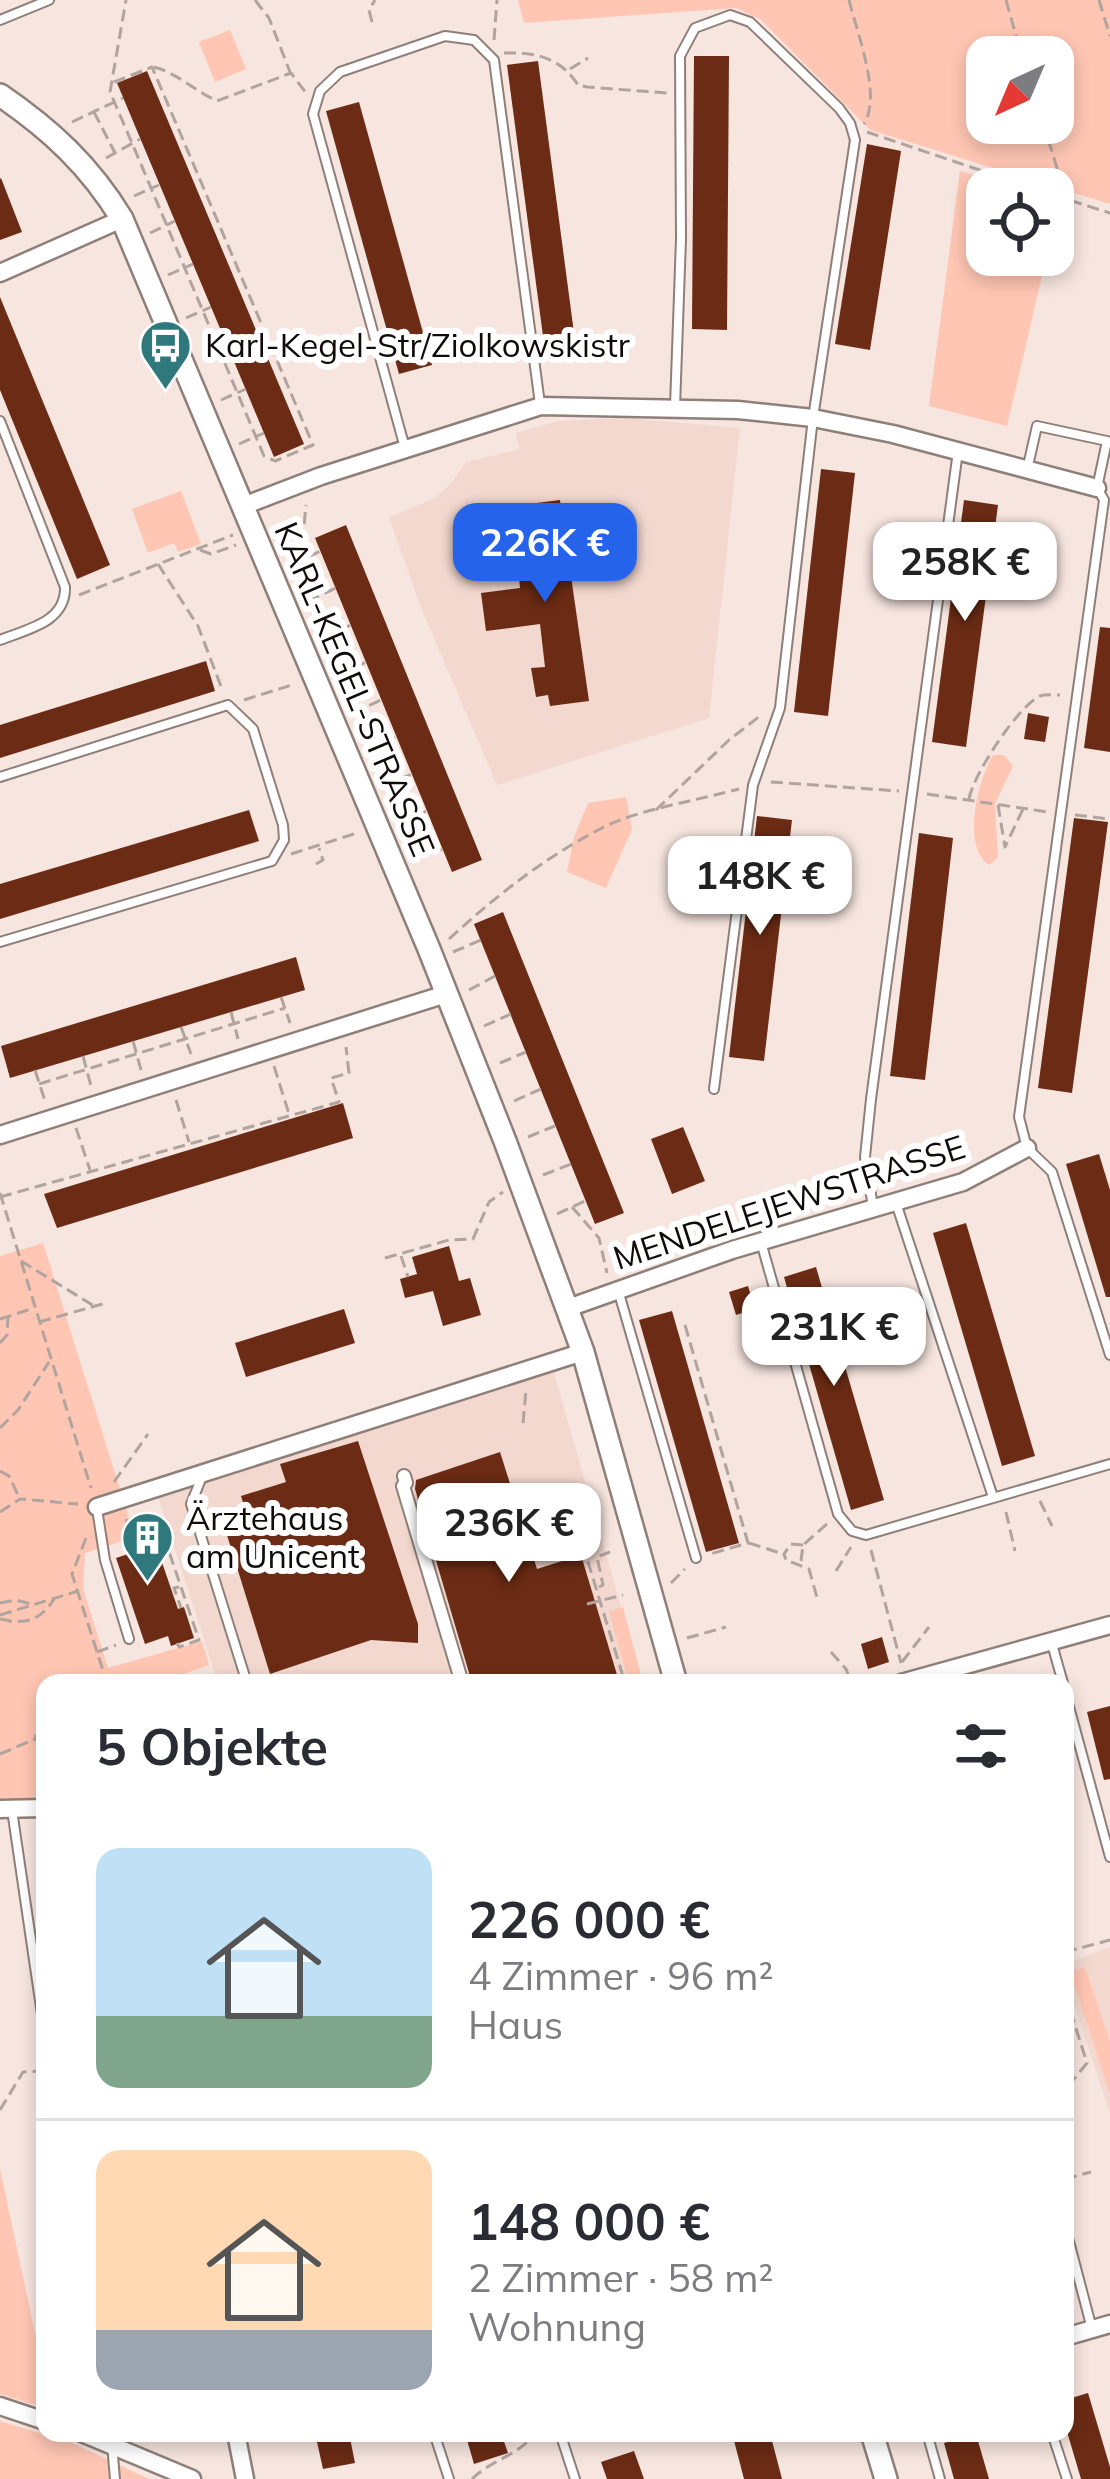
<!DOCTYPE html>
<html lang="de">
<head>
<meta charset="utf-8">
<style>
	body { margin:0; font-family:Mulish,sans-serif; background:#f2f2f3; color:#2b2b33; height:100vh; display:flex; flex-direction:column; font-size:45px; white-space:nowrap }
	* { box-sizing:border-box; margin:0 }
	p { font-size:39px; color:#7c7c81 }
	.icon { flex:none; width:66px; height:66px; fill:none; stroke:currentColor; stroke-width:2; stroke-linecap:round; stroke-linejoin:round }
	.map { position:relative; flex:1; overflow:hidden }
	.sheet { position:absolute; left:36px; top:1674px; width:1038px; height:768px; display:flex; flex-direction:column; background:#fff; border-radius:24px; box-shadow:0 6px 18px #0003 }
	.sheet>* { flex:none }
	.needle { width:78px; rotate:224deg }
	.fabs { position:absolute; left:966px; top:36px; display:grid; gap:24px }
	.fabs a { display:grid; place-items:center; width:108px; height:108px; border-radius:24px; background:#fff; box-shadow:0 6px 18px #0003; font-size:60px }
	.price { position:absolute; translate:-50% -102px; padding:0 27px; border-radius:24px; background:#fff; color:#222; font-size:39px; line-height:78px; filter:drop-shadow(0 3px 6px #0008) }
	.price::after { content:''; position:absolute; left:50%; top:72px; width:36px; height:27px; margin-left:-18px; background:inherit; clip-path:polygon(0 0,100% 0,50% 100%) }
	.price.selected { background:#2563eb; color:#fff }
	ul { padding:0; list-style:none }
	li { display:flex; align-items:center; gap:36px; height:300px; padding:0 60px }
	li+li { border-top:3px solid #e1e1e2 }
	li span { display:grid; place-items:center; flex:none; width:336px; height:240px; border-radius:24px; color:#555 }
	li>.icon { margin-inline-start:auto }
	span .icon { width:144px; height:144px; fill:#fffc; stroke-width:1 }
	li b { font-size:51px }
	h2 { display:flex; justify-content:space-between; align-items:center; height:144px; padding:0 60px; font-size:51px }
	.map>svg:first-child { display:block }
</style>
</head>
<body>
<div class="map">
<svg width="1110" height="2479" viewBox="0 0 1110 2479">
	<rect width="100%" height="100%" fill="#f7e5df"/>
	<g fill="#f2d8cf">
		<polygon points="624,418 740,428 709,718 497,785 421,608 389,517 433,499 450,485 466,462 520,449 516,433 558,421"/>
		<polygon points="553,1370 643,1683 218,1683 157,1493"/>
		<polygon points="1110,1947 1110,2114 1065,1975 1065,1964"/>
	</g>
	<g fill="#ffc6b3" fill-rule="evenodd">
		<path d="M518 0H1110V204L870 130 760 19 736 8 524 23ZM987 57H1053V123H987Z"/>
		<polygon points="230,30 246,69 215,82 199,42"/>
		<polygon points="960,171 1021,189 987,189 987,255 1011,255 1045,263 1007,426 929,406"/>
		<polygon points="181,491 201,544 178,552 174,543 148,553 132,509"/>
		<path d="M993 755H1004L1013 766 995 804 998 858 989 865C961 846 978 780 993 755Z"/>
		<polygon points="626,797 632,829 606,888 567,872 574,837 588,803"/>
		<polygon points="43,1243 135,1537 85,1553 83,1589 108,1668 202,1641 209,1665 158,1683 45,1683 45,1800 0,1803 0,1256"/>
		<polygon points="623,1607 643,1683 629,1683 609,1612"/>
		<polygon points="1085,1967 1110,2042 1110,2094 1070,1972"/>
		<polygon points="0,2169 39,2352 45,2351 45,2408 0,2394"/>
		<polygon points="0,2421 72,2443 149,2479 0,2479"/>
	</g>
	<g fill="#6b2b14">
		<polygon points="694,56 729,56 727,330 692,329"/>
		<polygon points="538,61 574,333 543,336 507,65"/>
		<polygon points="147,71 304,444 274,457 117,83"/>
		<polygon points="359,102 432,365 399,374 326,111"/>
		<polygon points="867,144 901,151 870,350 835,344"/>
		<polygon points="1,178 22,232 0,240 0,179"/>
		<polygon points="0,297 110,565 77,579 0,390"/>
		<polygon points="821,469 855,473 828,716 794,712"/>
		<polygon points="560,500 589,701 550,706 548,695 536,697 531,668 545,667 540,624 486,631 481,593 520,588 516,546 519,540 526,539 521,505"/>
		<polygon points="964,500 998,505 966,747 932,742"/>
		<polygon points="346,525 482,860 452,872 315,538"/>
		<polygon points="1100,627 1110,628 1110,752 1084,748"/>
		<polygon points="206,661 215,691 0,758 0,725"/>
		<polygon points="1028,713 1049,717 1045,742 1024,739"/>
		<polygon points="249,810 259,841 0,919 0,884"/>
		<polygon points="757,816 792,820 764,1061 729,1057"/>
		<polygon points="1074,818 1108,822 1072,1093 1038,1088"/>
		<polygon points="919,833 953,838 925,1080 890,1076"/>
		<polygon points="503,912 624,1213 595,1224 474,924"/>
		<polygon points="296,957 305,990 10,1078 1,1046"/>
		<polygon points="343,1103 353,1138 57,1228 44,1194"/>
		<polygon points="683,1127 705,1181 672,1194 651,1139"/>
		<polygon points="1099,1154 1110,1190 1110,1297 1106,1297 1066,1164"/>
		<polygon points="966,1223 1035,1456 1002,1466 933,1233"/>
		<polygon points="449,1246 459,1281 470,1278 481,1315 443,1326 433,1291 405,1298 400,1279 417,1274 412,1257"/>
		<polygon points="816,1267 884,1500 851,1510 784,1277"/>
		<polygon points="748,1286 755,1309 736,1315 729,1292"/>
		<polygon points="344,1309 355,1343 246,1377 235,1343"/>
		<polygon points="672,1311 739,1543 706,1552 639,1320"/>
		<polygon points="358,1441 418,1624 418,1643 371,1640 270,1674 226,1532 250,1525 241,1496 286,1482 280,1464"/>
		<polygon points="500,1452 537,1569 581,1555 618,1678 601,1683 472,1683 415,1489 416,1480"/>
		<polygon points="156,1545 178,1609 184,1607 194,1638 171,1646 168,1636 145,1644 116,1558"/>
		<polygon points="882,1637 889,1662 868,1669 861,1644"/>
		<polygon points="1110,1706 1110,1779 1104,1780 1087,1712"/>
		<polygon points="1088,2393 1110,2467 1110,2479 1081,2479 1065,2425 1065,2400"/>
		<polygon points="315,2433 349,2433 355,2463 323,2469"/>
		<polygon points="465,2433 501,2433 508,2453 474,2464"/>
		<polygon points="732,2433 770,2433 782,2479 744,2479"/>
		<polygon points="976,2434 989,2479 954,2479 944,2443"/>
		<polygon points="634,2451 644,2479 607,2479 601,2462"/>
	</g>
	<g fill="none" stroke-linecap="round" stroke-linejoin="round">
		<defs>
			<g id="service">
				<polyline points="0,20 49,0"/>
				<polyline points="675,407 681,239 680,56 695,28 730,15 750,22 839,108 850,123 855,140 813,418 780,708 753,785 714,1089"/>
				<path d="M0 421 65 587C66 622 28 629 0 640"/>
				<polyline points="405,448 313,114 320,91 340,72 445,36 474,40 494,60 540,404"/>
				<polyline points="1027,470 1037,426 1107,441 1097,488 1104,500 1019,1117 1027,1148 1052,1172 1110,1355"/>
				<polyline points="0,777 228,705 253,729 283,825 284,840 272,861 0,942"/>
				<polyline points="896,1203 993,1497"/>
				<polyline points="873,1207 865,1157 871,1099 958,451"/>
				<polyline points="761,1242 838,1514 852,1531 866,1535 1110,1464"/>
				<polyline points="618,1290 696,1558"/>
				<polyline points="203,1474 191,1504 247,1683"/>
				<polyline points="97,1509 105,1560 129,1639"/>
				<polyline points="1052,1644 1063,1683"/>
				<polyline points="1065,1692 1110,1857"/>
				<polyline points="12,1810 45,2035"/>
				<polyline points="1065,2226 1092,2329"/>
				<polyline points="111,2433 115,2479"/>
				<polyline points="434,2433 449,2479"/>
				<polyline points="560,2433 575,2479"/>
				<polyline points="927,2433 940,2479"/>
				<polyline points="1052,2433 1067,2479"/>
			</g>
			<polyline id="pedestrian" points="404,1476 406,1483 403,1486 462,1683"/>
			<g id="minor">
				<polyline points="0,273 122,219"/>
				<polyline points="243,506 321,476 541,406 738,410 813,418 893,434 1097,488"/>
				<polyline points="0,1135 446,994"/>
				<polyline points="568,1308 732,1250 963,1182 1027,1148"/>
				<polyline points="97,1507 583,1352"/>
				<polyline points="901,1683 1110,1625"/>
				<polyline points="0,1809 45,1808"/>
				<polyline points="1065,2337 1110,2324"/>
				<polyline points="0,2406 45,2421"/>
				<polyline points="82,2433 192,2479"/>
				<polyline points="236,2433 245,2479"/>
			</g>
			<g id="tertiary">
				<path d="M0 95C51 130 90 166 122 219L429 949 505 1141 583 1352 676 1683"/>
				<polyline points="872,2433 886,2479"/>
			</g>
		</defs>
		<use href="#service" stroke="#8f7f79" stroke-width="12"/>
		<use href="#pedestrian" stroke="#8f7f79" stroke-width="16"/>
		<use href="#minor" stroke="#8f7f79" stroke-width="21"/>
		<use href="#tertiary" stroke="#8f7f79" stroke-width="26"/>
		<g stroke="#b1a39e" stroke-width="3" stroke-dasharray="12 6" stroke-linecap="butt">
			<polyline points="255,0 269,18 290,72"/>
			<path d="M849 0C857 33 882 95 864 124"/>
			<polyline points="1006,0 1022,57"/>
			<polyline points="1099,0 1110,36"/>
			<polyline points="372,22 369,10 375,0"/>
			<polyline points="494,40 497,0"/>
			<path d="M504 53C535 52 560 57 578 85L587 87 667 93"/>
			<path d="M154 67C177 73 195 91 217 101L291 73 306 93"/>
			<polyline points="570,69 588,58"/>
			<polyline points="114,82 152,67 313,445 275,461 264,456 132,143 110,92 126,0"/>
			<polyline points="94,112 115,153"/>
			<polyline points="72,122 123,98"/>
			<polyline points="1043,123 1067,200"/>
			<polyline points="867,132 1036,189"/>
			<polyline points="106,158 140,139"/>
			<polyline points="1053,195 1110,213"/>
			<polyline points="134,196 159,185"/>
			<polyline points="150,233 175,221"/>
			<polyline points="168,275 193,264"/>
			<polyline points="186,318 211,307"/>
			<polyline points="202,356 227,346"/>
			<polyline points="221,400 246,389"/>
			<polyline points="239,444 264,433"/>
			<polyline points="200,550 211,554 236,545"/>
			<polyline points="301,560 306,505"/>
			<polyline points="158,564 198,626 222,689"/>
			<polyline points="292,564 321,551"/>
			<polyline points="79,595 233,535"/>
			<polyline points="308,601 336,588"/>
			<polyline points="322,636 351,625"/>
			<polyline points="338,676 366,662"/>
			<polyline points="244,700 292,685"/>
			<polyline points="353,713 381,700"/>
			<polyline points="367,748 396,737"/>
			<polyline points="771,782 899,791"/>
			<polyline points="383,786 412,774"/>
			<polyline points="927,794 1048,812"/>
			<path d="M969 799C973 775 1018 706 1040 696 1045 694 1054 695 1060 695"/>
			<polyline points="998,805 1005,847 1023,809"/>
			<polyline points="656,810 729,740 760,716"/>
			<polyline points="1075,815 1110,819"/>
			<polyline points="398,822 427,811"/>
			<polyline points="291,854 357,833"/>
			<polyline points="414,860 442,849"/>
			<polyline points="316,864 323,860 319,848"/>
			<path d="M449 939C497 895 544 858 602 828 636 810 699 800 739 789"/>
			<polyline points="453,952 481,940"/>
			<polyline points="469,990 495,976"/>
			<polyline points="281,997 290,1023"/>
			<polyline points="231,1012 238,1039"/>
			<polyline points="484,1026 511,1014"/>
			<polyline points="181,1027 191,1054"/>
			<polyline points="133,1041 141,1070"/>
			<polyline points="83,1056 91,1086"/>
			<polyline points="500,1063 526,1052"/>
			<polyline points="274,1066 289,1114"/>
			<polyline points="35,1070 45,1101"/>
			<polyline points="39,1084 285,1008"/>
			<polyline points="176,1100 189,1142"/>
			<polyline points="514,1101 541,1089"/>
			<polyline points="76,1128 90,1170"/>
			<polyline points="528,1137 555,1126"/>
			<polyline points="543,1175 571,1164"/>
			<polyline points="0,1193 91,1488"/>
			<polyline points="0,1197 339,1102 331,1078 349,1073 346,1047"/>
			<polyline points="572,1207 599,1238 607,1273"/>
			<polyline points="557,1214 585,1201"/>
			<polyline points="401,1256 408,1277"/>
			<polyline points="385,1258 449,1240 473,1239 489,1202 503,1192"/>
			<polyline points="21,1261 94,1306"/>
			<polyline points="0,1319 31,1309"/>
			<polyline points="39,1322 106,1303"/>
			<polyline points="685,1325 748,1543 707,1555"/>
			<polyline points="0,1343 7,1335 8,1318"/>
			<polyline points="523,1423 526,1390"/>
			<polyline points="0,1428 18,1410 49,1362"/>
			<polyline points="0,1471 9,1476 19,1497"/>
			<polyline points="114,1482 148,1434"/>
			<polyline points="1040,1501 1052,1526"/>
			<polyline points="0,1512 20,1499 78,1504"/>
			<polyline points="1006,1512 1015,1551"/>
			<polyline points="126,1519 139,1551"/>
			<polyline points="135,1537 161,1528 199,1640 179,1647 177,1643"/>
			<polyline points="86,1538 72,1574 107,1683"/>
			<polyline points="749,1543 780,1553"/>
			<polyline points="803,1545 791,1544 784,1554 786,1560 809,1569 818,1601"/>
			<polyline points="560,1549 573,1547 585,1552 625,1683"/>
			<polyline points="871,1550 901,1663"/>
			<polyline points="801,1561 803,1545 828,1523"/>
			<polyline points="836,1571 851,1547"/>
			<polyline points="671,1583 685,1569"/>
			<polyline points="179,1587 174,1588 181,1608"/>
			<polyline points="599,1587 603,1585 597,1557 610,1552"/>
			<polyline points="0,1603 16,1600 31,1604"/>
			<polyline points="587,1604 623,1595"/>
			<polyline points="0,1615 78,1591"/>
			<path d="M0 1619C25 1625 40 1621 54 1599"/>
			<polyline points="687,1638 726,1627"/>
			<polyline points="97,1652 116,1645"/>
			<polyline points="831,1652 846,1669 851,1683"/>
			<polyline points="902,1662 929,1627"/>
			<polyline points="45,1720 35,1734 38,1744 45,1749"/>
			<polyline points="0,1754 35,1739"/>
			<polyline points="1065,1952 1110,1940"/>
			<polyline points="1065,1994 1087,2063 1066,2089"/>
			<polyline points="0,2110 23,2072 45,2071"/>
			<polyline points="1065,2179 1091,2172"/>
			<path d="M472 2479C492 2459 519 2456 535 2433"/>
		</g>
		<use href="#service" stroke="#fff" stroke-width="8"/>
		<use href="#pedestrian" stroke="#fff" stroke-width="12"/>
		<use href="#minor" stroke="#fff" stroke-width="16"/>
		<use href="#tertiary" stroke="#fff" stroke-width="21"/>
	</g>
	<defs>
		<symbol id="bus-pin" viewBox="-11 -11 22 30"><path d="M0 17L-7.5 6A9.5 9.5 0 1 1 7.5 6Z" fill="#2f797c" stroke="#fff"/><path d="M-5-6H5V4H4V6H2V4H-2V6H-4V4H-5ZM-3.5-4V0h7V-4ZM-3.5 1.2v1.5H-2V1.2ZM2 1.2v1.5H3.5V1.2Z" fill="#fff"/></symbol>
		<symbol id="building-pin" viewBox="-11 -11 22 30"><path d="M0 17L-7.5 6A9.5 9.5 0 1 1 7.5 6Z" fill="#2f797c" stroke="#fff"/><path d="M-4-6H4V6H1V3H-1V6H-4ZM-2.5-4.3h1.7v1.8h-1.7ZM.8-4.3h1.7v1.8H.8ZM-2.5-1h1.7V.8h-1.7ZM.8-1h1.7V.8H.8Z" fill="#fff"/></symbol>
	</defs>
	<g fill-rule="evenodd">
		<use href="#bus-pin" x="136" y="316" width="59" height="81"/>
		<use href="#building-pin" x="118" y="1508" width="59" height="81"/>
	</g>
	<g text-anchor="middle" stroke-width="12" stroke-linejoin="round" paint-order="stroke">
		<g font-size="33" fill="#100b09" stroke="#fff" text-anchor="start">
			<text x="205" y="357">Karl-Kegel-Str/Ziolkowskistr</text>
			<text x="186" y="1530">Ärztehaus<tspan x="186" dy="38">am Unicent</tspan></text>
		</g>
		<g font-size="33" fill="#100b09" stroke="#fff">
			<text transform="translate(355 689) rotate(67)" y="12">KARL-KEGEL-STRASSE</text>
			<text transform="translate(789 1202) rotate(-18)" y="12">MENDELEJEWSTRASSE</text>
		</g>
	</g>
</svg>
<div class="fabs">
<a><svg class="needle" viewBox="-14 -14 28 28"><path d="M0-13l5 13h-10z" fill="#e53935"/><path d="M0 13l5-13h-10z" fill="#7c7c81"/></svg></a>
<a><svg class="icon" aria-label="locate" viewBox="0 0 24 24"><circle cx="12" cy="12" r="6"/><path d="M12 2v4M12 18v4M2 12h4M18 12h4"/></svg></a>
</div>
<b class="price selected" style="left:545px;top:605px">226K €</b>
<b class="price" style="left:965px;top:624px">258K €</b>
<b class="price" style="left:760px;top:938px">148K €</b>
<b class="price" style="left:834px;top:1389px">231K €</b>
<b class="price" style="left:509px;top:1585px">236K €</b>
<section class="sheet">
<h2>5 Objekte<svg class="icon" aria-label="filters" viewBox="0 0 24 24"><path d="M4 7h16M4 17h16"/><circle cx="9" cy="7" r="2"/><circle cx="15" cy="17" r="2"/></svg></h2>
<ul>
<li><span style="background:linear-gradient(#bfe0f5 70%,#7fa58c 0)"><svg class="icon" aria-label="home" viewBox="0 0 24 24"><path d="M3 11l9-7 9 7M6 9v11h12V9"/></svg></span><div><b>226 000 €</b><p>4 Zimmer · 96 m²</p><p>Haus</p></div></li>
<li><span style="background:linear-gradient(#ffd9b3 75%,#9aa5b1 0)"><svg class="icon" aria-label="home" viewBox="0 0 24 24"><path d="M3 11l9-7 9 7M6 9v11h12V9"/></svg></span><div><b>148 000 €</b><p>2 Zimmer · 58 m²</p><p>Wohnung</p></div></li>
</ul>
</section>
</div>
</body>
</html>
